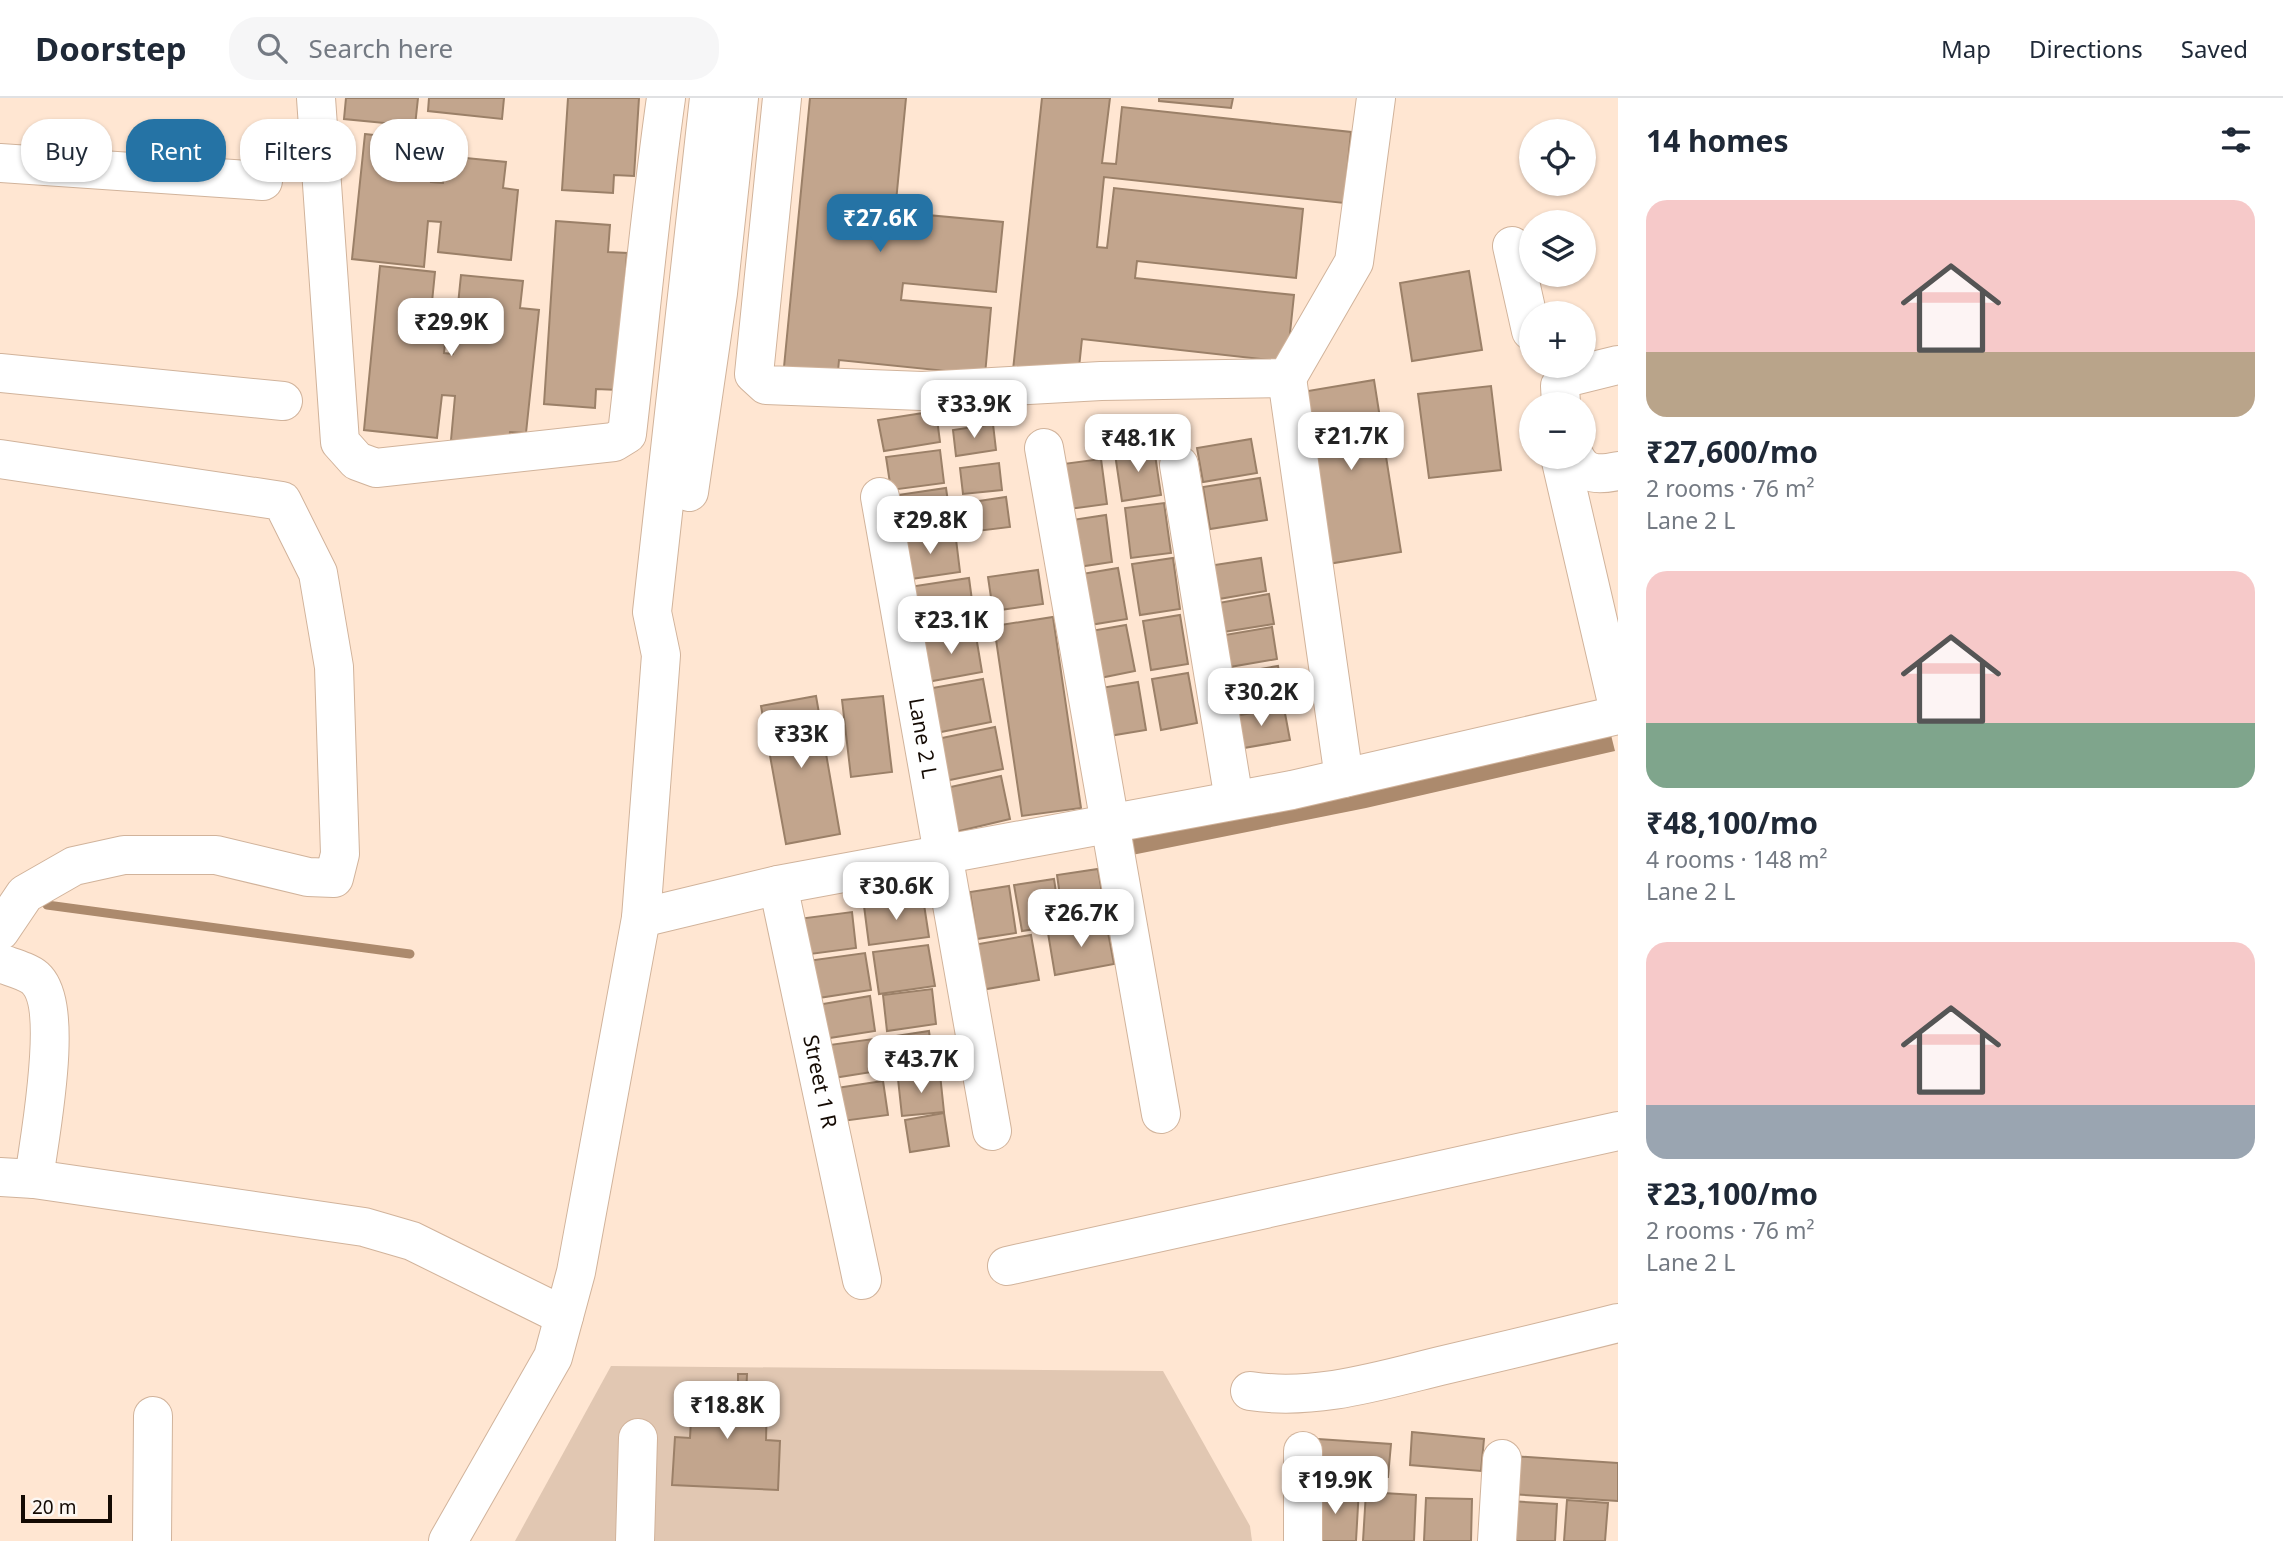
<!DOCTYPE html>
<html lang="en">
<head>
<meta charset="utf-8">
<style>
	body { margin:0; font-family:"Noto Sans",sans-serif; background:#f6f6f7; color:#1f2937; height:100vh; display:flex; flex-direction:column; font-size:26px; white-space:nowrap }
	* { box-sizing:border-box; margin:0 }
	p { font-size:23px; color:#747a83 }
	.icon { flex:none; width:38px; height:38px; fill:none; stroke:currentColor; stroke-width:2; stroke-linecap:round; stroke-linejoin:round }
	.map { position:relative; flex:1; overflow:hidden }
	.panel { display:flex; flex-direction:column; background:#fff; width:665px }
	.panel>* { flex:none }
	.guide { position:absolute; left:21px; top:21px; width:665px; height:63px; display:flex; gap:14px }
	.tools { position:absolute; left:1519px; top:21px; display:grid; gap:14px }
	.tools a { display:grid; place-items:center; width:77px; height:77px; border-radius:50%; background:#fff; box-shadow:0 2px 5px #0004; font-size:35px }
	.scale { position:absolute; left:21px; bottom:18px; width:91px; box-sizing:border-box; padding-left:7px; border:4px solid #140a03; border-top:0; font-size:19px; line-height:24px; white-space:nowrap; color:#140a03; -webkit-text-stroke:5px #fdf7f2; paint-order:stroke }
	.price { position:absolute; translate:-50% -60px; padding:0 16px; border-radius:14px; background:#fff; color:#222; font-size:23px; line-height:46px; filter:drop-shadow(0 2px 4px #0008) }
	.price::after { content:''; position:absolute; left:50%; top:42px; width:21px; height:16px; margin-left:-10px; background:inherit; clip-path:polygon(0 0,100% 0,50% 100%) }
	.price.selected { background:#2573a5; color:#fff }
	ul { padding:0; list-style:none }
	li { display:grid; align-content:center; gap:14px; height:371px; padding:0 28px }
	li span { display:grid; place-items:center; height:217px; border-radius:21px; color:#555 }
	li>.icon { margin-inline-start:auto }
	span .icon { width:126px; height:126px; fill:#fffc; stroke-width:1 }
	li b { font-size:30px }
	h2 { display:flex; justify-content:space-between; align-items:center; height:84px; padding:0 28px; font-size:30px }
	.pill { padding:0 24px; border-radius:28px; background:#fff; box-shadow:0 2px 5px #0004; font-size:24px; line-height:63px }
	.pill.selected { background:#2573a5; color:#fff }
	header { display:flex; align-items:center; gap:42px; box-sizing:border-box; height:98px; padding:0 35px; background:#fff; border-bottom:2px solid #e0e1e3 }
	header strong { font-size:33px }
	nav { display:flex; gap:38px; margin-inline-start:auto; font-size:24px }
	.search { width:490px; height:63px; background:#f6f6f7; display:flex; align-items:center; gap:18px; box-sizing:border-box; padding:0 24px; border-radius:28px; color:#747a83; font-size:26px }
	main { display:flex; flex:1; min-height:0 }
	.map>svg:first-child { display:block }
</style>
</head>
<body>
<header>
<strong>Doorstep</strong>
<div class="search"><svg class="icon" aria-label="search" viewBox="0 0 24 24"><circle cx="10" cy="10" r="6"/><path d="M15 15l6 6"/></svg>Search here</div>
<nav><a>Map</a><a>Directions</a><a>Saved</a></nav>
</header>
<main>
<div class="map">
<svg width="1618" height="1443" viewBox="0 0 1618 1443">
	<rect width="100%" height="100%" fill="#ffe6d2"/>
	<polygon fill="#e1c7b2" points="611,1268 1163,1273 1250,1428 1252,1443 515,1443"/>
	<polygon fill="#ac8a6d" points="1611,637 1615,653 1366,710 1127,758 1125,741"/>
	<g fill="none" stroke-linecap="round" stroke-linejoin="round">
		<polyline stroke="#ac8a6d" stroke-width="9" points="47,807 410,856"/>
	</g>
	<g fill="#c2a58d" stroke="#9b8068" stroke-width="2">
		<polygon points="346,0 418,0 415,28 344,21"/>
		<polygon points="429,0 504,0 502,21 428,13"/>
		<polygon points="568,0 639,0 634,78 614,77 613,95 562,92"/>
		<polygon points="810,0 906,0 895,114 1003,124 996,194 903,185 901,202 991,210 985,277 839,262 838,274 784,269"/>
		<polygon points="1042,0 1110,0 1102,65 1116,66 1122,9 1351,34 1344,105 1104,79 1097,149 1107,150 1114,90 1303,111 1296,180 1137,163 1135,180 1294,197 1287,264 1082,241 1078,279 1013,272"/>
		<polygon points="1159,0 1233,0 1231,10 1159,3"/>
		<polygon points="365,36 419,42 417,62 433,64 431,84 443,85 446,58 506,64 503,90 518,92 511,162 438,154 441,124 428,123 424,169 352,161"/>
		<polygon points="556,123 610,127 608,154 627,155 618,292 596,291 595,310 544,306"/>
		<polygon points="380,168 435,174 432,204 449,205 444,255 453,256 461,177 523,183 520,210 539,212 526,335 510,334 508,348 451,342 455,298 442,297 437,340 364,332"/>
		<polygon points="1469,173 1482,252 1412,263 1400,185"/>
		<polygon points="1374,282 1401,454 1328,466 1302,294"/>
		<polygon points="1491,288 1501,372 1429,380 1418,296"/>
		<polygon points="936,313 940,344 884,353 878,322"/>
		<polygon points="993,326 996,352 956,358 953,332"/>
		<polygon points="1251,341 1257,375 1203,384 1197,350"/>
		<polygon points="1154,350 1161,397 1122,403 1115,356"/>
		<polygon points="940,352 944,385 891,392 886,359"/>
		<polygon points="1101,361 1107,406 1069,411 1063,366"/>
		<polygon points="999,365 1002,392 963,396 960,370"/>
		<polygon points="1260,380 1267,422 1210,431 1203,389"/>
		<polygon points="946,390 951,425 896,433 891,398"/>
		<polygon points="1006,399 1010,429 969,434 965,405"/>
		<polygon points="1164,405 1171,455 1131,460 1125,410"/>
		<polygon points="1106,417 1112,464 1078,469 1072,422"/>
		<polygon points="955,433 960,474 904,482 899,441"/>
		<polygon points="1173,460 1180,511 1140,517 1132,466"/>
		<polygon points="1261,460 1266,493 1213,502 1208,468"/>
		<polygon points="1118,470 1127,521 1090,527 1082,476"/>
		<polygon points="1038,472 1043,506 993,513 988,479"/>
		<polygon points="969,480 975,525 916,533 909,489"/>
		<polygon points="1269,496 1274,526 1217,535 1213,506"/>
		<polygon points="1180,517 1188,566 1151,572 1143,523"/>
		<polygon points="1053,519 1081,710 1022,718 994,528"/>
		<polygon points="1126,527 1135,573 1100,580 1091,533"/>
		<polygon points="1272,529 1277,561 1224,570 1219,538"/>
		<polygon points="975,532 982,574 927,584 919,542"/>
		<polygon points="1278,568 1284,602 1231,611 1225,577"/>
		<polygon points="1188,575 1197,625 1161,632 1152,581"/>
		<polygon points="983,581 991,624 936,635 927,591"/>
		<polygon points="1138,584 1146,632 1109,638 1101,590"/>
		<polygon points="816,598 840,736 786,746 761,608"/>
		<polygon points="883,598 892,674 851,679 842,602"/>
		<polygon points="1284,610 1290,642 1238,651 1233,618"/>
		<polygon points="995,629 1003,671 945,683 937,641"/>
		<polygon points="1001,678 1010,721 955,734 946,690"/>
		<polygon points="1098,771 1106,819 1064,826 1057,777"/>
		<polygon points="1054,781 1061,827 1022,833 1014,787"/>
		<polygon points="1009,788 1016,835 977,841 970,794"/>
		<polygon points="923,800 929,839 869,847 864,808"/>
		<polygon points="852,814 856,850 803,857 798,821"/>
		<polygon points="1106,824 1114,866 1055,877 1048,835"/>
		<polygon points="1031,837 1039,882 981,892 973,847"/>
		<polygon points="928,847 935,888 879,896 873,854"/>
		<polygon points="865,855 871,892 812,901 807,863"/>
		<polygon points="932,891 936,926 887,933 883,897"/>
		<polygon points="870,898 875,933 823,941 817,907"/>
		<polygon points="929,933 934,971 894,977 889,939"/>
		<polygon points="873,941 878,973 827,981 822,948"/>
		<polygon points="940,976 944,1014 902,1018 898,981"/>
		<polygon points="883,983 888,1017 835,1024 830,991"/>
		<polygon points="944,1015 949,1048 910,1054 905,1022"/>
		<polygon points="738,1276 747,1276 746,1300 767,1301 766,1342 780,1343 778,1392 672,1387 675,1339 690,1340 693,1284 738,1286"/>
		<polygon points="1412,1334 1484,1341 1481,1373 1410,1367"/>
		<polygon points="1318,1341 1391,1346 1388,1379 1316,1374"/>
		<polygon points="1512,1358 1618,1365 1618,1403 1510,1396"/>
		<polygon points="1333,1388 1359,1390 1356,1443 1310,1443 1312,1397 1332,1398"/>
		<polygon points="1366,1394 1416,1397 1414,1443 1363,1443"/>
		<polygon points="1426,1400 1472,1401 1471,1443 1424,1443"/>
		<polygon points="1567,1402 1608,1405 1605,1443 1564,1443"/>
		<polygon points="1510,1403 1557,1406 1555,1443 1508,1443"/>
	</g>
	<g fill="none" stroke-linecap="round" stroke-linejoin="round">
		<defs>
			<g id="minor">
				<path d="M316 0 340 344 357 363 376 370 614 344 627 336C640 224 650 112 666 0"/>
				<polyline points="782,0 754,276 766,287 922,293 1101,283 1287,280 1354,164 1376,0"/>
				<polyline points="0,65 263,83"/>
				<polyline points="1512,148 1531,233"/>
				<polyline points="0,275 283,303"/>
				<polyline points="1287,280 1344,680"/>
				<polyline points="1561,306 1560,288 1569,279 1618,267"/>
				<polyline points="1044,350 1161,1016"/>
				<polyline points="1560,359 1618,609"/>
				<path d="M1575 359C1585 378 1599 377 1618 373"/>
				<polyline points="0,361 282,403 318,475 334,569 340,756 334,780 308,779 216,757 124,757 74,768 25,796 0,833"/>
				<polyline points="1179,367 1234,702"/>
				<polyline points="689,394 718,195 739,0"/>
				<path id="s1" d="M880 399 992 1033"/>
				<path id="s2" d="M778 787 862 1182"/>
				<polyline points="641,820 778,787 1292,692 1618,617"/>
				<path d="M0 865C10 869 27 873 35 880 66 908 39 1040 34 1081"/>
				<polyline points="0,1079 34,1081 364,1129 412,1143 564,1218"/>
				<polyline points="1007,1168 1618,1033"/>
				<path d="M1250 1293C1314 1303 1379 1283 1440 1268 1500 1254 1559 1240 1618 1225"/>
				<polyline points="152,1443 153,1318"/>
				<polyline points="448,1443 553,1259 576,1174 641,820 661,557 652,514 709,0"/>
				<polyline points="635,1443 638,1340"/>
				<polyline points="1303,1443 1303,1353"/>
				<polyline points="1497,1443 1502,1361"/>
			</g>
		</defs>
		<use href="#minor" stroke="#d1b39b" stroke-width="40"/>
		<use href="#minor" stroke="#fff" stroke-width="38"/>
	</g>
	<g text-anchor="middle" stroke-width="5" stroke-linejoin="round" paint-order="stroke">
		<g font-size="21" fill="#140a03" stroke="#fdf7f2">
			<text dy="7" stroke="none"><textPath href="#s1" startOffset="245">Lane 2 L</textPath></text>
			<text dy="7" stroke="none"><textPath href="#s2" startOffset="201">Street 1 R</textPath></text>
		</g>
	</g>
</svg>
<div class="tools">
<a><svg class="icon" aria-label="locate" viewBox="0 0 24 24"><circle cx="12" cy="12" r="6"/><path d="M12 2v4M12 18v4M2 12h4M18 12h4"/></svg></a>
<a><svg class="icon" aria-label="layers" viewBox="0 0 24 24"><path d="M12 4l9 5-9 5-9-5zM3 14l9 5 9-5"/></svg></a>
<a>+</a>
<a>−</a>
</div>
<div class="scale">20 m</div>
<b class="price selected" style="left:880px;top:156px">₹27.6K</b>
<b class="price" style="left:451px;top:260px">₹29.9K</b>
<b class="price" style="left:974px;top:342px">₹33.9K</b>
<b class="price" style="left:1351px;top:374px">₹21.7K</b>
<b class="price" style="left:1138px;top:376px">₹48.1K</b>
<b class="price" style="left:930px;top:458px">₹29.8K</b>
<b class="price" style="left:951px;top:558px">₹23.1K</b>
<b class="price" style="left:1261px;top:630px">₹30.2K</b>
<b class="price" style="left:801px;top:672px">₹33K</b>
<b class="price" style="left:896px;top:824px">₹30.6K</b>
<b class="price" style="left:1081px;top:851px">₹26.7K</b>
<b class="price" style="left:921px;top:997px">₹43.7K</b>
<b class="price" style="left:727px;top:1343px">₹18.8K</b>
<b class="price" style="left:1335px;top:1418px">₹19.9K</b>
<div class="guide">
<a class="pill">Buy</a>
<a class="pill selected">Rent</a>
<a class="pill">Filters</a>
<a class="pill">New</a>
</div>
</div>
<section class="panel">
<h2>14 homes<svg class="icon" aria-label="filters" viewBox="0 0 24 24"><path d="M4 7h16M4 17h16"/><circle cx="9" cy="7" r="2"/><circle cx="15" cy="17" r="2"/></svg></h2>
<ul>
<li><span style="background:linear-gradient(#f6c9c9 70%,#b9a48a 0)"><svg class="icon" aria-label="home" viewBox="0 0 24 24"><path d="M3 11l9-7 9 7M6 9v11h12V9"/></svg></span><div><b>₹27,600/mo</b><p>2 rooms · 76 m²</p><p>Lane 2 L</p></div></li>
<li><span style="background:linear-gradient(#f6c9c9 70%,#7fa58c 0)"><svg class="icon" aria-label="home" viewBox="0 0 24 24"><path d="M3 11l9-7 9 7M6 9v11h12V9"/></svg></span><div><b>₹48,100/mo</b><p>4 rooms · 148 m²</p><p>Lane 2 L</p></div></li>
<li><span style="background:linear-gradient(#f6c9c9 75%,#9aa5b1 0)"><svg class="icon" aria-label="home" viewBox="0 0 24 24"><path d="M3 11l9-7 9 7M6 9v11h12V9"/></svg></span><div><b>₹23,100/mo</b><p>2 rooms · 76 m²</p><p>Lane 2 L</p></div></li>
</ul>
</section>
</main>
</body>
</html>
